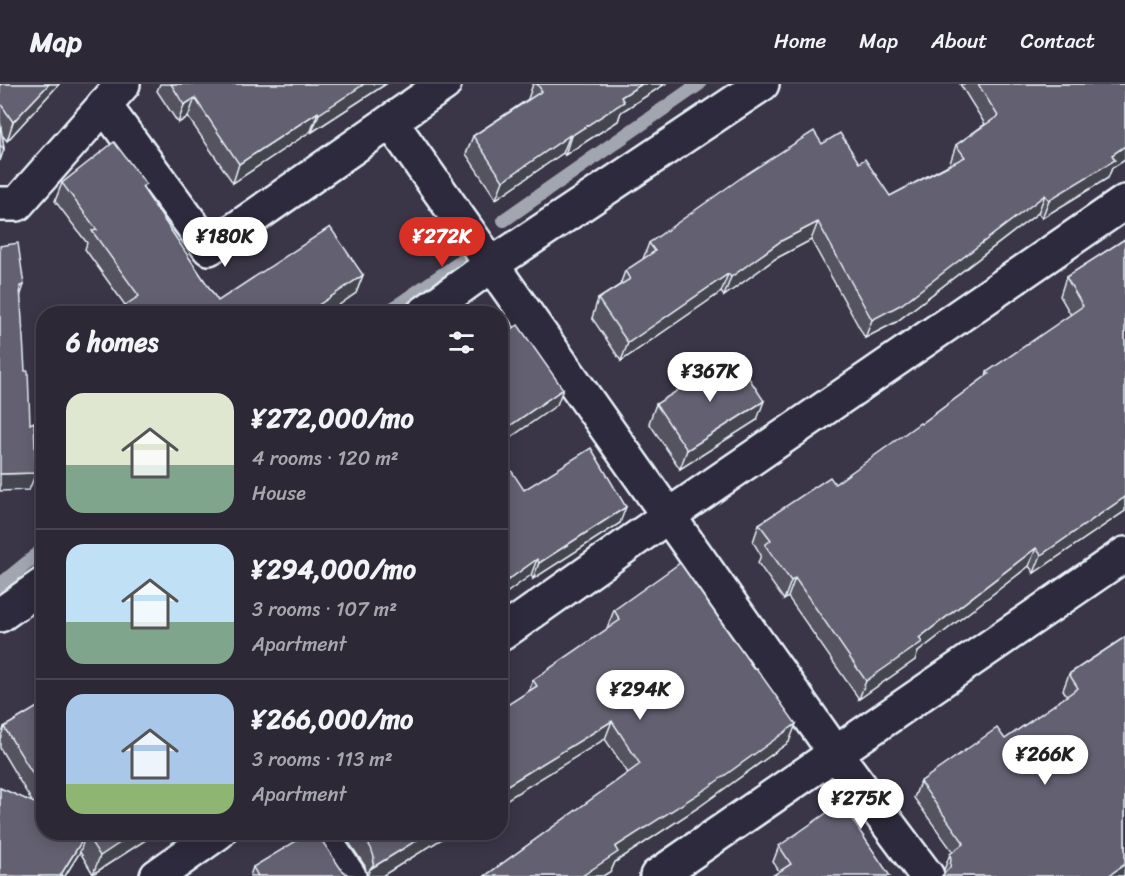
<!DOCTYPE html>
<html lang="en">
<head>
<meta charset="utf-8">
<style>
	body { margin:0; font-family:Sriracha,sans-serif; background:#383442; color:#f1f3f6; height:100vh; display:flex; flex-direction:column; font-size:22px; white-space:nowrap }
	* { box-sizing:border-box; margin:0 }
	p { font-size:20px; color:#a6a6ad }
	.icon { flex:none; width:33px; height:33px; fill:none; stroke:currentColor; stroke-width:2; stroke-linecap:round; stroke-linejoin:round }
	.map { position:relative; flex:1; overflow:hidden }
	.drawer { position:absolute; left:36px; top:222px; width:472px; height:534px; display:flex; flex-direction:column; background:#2c2836; border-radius:24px; box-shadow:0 3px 15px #0003,0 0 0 2px #484451 }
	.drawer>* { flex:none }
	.price { position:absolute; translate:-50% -51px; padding:0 14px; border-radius:21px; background:#fff; color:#222; font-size:20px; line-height:39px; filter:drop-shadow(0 2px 3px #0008) }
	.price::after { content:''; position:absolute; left:50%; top:36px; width:18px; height:14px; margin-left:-9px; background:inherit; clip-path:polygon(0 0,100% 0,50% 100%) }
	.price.active { background:#d93025; color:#fff }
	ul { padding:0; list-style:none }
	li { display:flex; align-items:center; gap:18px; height:150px; padding:0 30px }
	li+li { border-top:2px solid #484451 }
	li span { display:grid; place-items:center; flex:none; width:168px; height:120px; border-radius:18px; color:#555 }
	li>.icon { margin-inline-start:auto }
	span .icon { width:72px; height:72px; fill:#fffc; stroke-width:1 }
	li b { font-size:26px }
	h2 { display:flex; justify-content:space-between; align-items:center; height:72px; padding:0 30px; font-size:26px }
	header { display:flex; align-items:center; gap:36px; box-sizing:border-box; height:84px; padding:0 30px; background:#2c2836; border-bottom:2px solid #484451 }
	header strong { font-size:28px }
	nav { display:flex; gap:33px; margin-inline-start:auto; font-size:21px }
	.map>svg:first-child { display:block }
</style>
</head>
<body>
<header>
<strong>Map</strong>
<nav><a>Home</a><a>Map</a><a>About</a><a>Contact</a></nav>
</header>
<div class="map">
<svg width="1125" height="792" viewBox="0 0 1125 792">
	<rect width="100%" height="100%" fill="#3a3648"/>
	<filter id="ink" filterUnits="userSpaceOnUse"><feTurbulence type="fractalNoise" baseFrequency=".0167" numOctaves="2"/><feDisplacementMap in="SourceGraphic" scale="12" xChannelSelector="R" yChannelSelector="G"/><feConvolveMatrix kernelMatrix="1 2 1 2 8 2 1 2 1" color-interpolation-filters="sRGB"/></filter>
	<g filter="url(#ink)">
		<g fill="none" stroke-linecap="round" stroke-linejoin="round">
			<g stroke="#a2a6b1" stroke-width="14">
				<polyline points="504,136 699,0"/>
				<polyline points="385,230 462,177"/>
				<polyline points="0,501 44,465"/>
			</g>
			<defs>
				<g id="minor">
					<polyline points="104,21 209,164 444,0"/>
					<polyline points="391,38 836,670 927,792"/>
					<polyline points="0,120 17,120 123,0"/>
					<polyline points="423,230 491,181 762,0"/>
					<polyline points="0,531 44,500"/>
					<polyline points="501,550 668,432 1125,118"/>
					<polyline points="319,748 349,792"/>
					<polyline points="157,792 219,748"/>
					<polyline points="657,792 1125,470"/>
				</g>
			</defs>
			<use href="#minor" stroke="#e8f1f8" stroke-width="38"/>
			<use href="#minor" stroke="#2f2a3d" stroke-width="33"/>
		</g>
		<g fill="#555361" stroke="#e8f1f8" stroke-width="1.5">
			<polygon points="0,0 59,0 7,57 2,51 4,65 0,77"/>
			<polygon points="160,0 386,0 312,48 311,47 233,99 188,33 178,39 157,7"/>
			<polygon points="533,0 665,0 621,28 618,37 565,71 563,69 496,115 466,70 473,52 528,15"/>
			<polygon points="960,0 1125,0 1125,76 1112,84 1108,94 1042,134 1038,129 896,238 865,254 811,156 775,175 724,212 721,208 621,277 592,234 598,215 620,201 625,187 643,175 649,159 822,60 859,79 890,112 950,80 950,79 956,61 985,40"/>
			<polygon points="62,99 144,106 218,217 363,191 356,209 326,230 125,221 85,165 87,159 55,117"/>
			<polygon points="1125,155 1125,427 1034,489 1029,482 918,568 915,576 859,615 788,513 784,516 758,479 761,471 753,458 759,440 835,400 921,340 986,292 987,288 1071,231 1060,212 1066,193"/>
			<polygon points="656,320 757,336 680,385 649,339"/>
			<polygon points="524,406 620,439 533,495 531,491"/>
			<polygon points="614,526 789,658 699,723 615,778 611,787 603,792 485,792 628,689 605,655 529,607 533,596 607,545"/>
			<polygon points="1125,553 1125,792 942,792 945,789 944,786 950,770 953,768 914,714 920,698 1005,655 1067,612 1063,606 1069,590"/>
			<polygon points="44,619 44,748 158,748 93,790 80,768 65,792 0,792 0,704 33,719 0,664 0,655 4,643"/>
			<polygon points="342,748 453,748 382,792 367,792 365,782"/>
			<polygon points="779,762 890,792 779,787 773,778"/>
			<polygon points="253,783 341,785 348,791 359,792 250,792"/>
		</g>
		<g fill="#45444f" stroke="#e8f1f8" stroke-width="1.5">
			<polygon points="49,0 59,0 7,57 13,38"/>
			<polygon points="364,0 386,0 312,48 319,30"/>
			<polygon points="642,0 665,0 621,28 618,37 565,71 571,52 621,13"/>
			<polygon points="195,14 188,33 178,39 184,21"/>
			<polygon points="318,28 311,47 233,99 239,80"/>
			<polygon points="570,51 563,69 496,115 503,97"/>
			<polygon points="1125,62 1125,76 1112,84 1108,94 1042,134 1049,116"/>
			<polygon points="1045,111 1038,129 896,238 865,254 872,236"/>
			<polygon points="818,138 811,156 775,175 724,212 731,193 781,157"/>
			<polygon points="728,190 721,208 621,277 628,259"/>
			<polygon points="363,191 356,209 326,230 305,230"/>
			<polygon points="24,201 18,219 20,202"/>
			<polygon points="563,305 557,321 501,360 501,348"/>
			<polygon points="764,317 757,336 680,385 687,366"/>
			<polygon points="36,389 29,406 0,407 0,390"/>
			<polygon points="1125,413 1125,427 1034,489 1041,471"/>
			<polygon points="626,423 620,439 533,495 539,479"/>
			<polygon points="1036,464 1029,482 918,568 915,576 859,615 866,597 919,554"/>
			<polygon points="537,475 531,491 501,513 501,501"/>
			<polygon points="795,494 788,513 784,516 791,497"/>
			<polygon points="612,637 605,655 501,719 501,705"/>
			<polygon points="796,640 789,658 699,723 615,778 611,787 603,792 582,792 615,763"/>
			<polygon points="136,748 158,748 93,790 100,772"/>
			<polygon points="430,748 453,748 382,792 367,792 370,785"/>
			<polygon points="86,750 80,768 65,792 60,792"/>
			<polygon points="1125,780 1124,792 1108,792"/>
		</g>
		<g fill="#636171" stroke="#e8f1f8" stroke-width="1.5">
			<polygon points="0,0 49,0 13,38 0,19"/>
			<polygon points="171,0 364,0 319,30 318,28 239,80 195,14 184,21"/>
			<polygon points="537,0 642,0 621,13 624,18 571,52 570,51 503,97 473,52 542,7"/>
			<polygon points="978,0 1125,0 1125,62 1112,71 1115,76 1049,116 1045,111 902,220 872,236 818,138 781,157 731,193 728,190 628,259 598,215 630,195 625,187 655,167 649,159 745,91 814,47 822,60 840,49 859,79 865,75 890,112 965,73 956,61 998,32"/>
			<polygon points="0,36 4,65 0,61"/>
			<polygon points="114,58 146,100 142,103 218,217 330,143 363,191 305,230 112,230 139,212 92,147 97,146 62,99"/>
			<polygon points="1125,155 1125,413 1041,471 1036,464 919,554 922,558 866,597 795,494 791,497 765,461 771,456 759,440 830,393 835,400 920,339 921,340 989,290 987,288 1083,222 1066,193"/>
			<polygon points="18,159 24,201 20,202 25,287 28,287 30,340 34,338 36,389 0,390 0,162"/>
			<polygon points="518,241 563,305 501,348 501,253"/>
			<polygon points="734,271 764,317 687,366 656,320"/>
			<polygon points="591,364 626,423 539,479 537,475 501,501 501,371 524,406"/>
			<polygon points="680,479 754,585 756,584 796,640 706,705 615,763 618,768 582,792 485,792 640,680 612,637 501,705 501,625 537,602 533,596 620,536 614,526"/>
			<polygon points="1125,553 1125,780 1108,792 942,792 950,783 951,775 950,770 964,759 920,698 997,644 1005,655 1078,604 1069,590"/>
			<polygon points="44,619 44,708 4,643"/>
			<polygon points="0,704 44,723 44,748 136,748 100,772 86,750 60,792 0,792"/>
			<polygon points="841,719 890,792 772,792 791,780 779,762"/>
			<polygon points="311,748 316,748 341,785 348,791 359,792 258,792 253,783"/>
			<polygon points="361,748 430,748 370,785 373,781 374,773 371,764"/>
		</g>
	</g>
</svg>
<b class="price" style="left:225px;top:184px">¥180K</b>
<b class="price active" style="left:442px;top:184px">¥272K</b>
<b class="price" style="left:710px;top:319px">¥367K</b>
<b class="price" style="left:640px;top:637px">¥294K</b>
<b class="price" style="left:1045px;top:702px">¥266K</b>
<b class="price" style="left:861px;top:746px">¥275K</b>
<section class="drawer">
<h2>6 homes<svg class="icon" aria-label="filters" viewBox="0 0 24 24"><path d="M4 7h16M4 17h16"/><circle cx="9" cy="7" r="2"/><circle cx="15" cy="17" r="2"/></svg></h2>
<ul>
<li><span style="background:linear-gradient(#dfe7d0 60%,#7fa58c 0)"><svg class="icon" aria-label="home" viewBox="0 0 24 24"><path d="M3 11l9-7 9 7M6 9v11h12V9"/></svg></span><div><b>¥272,000/mo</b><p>4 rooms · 120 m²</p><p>House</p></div></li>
<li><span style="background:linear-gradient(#bfe0f5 65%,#7fa58c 0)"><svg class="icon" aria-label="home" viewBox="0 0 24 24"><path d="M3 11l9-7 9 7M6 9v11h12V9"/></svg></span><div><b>¥294,000/mo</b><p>3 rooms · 107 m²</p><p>Apartment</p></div></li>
<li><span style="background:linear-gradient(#a9c7e8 75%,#8fb573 0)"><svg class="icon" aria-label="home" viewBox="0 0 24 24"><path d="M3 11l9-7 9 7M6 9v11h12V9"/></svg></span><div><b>¥266,000/mo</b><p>3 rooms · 113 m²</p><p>Apartment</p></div></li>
</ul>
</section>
</div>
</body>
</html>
